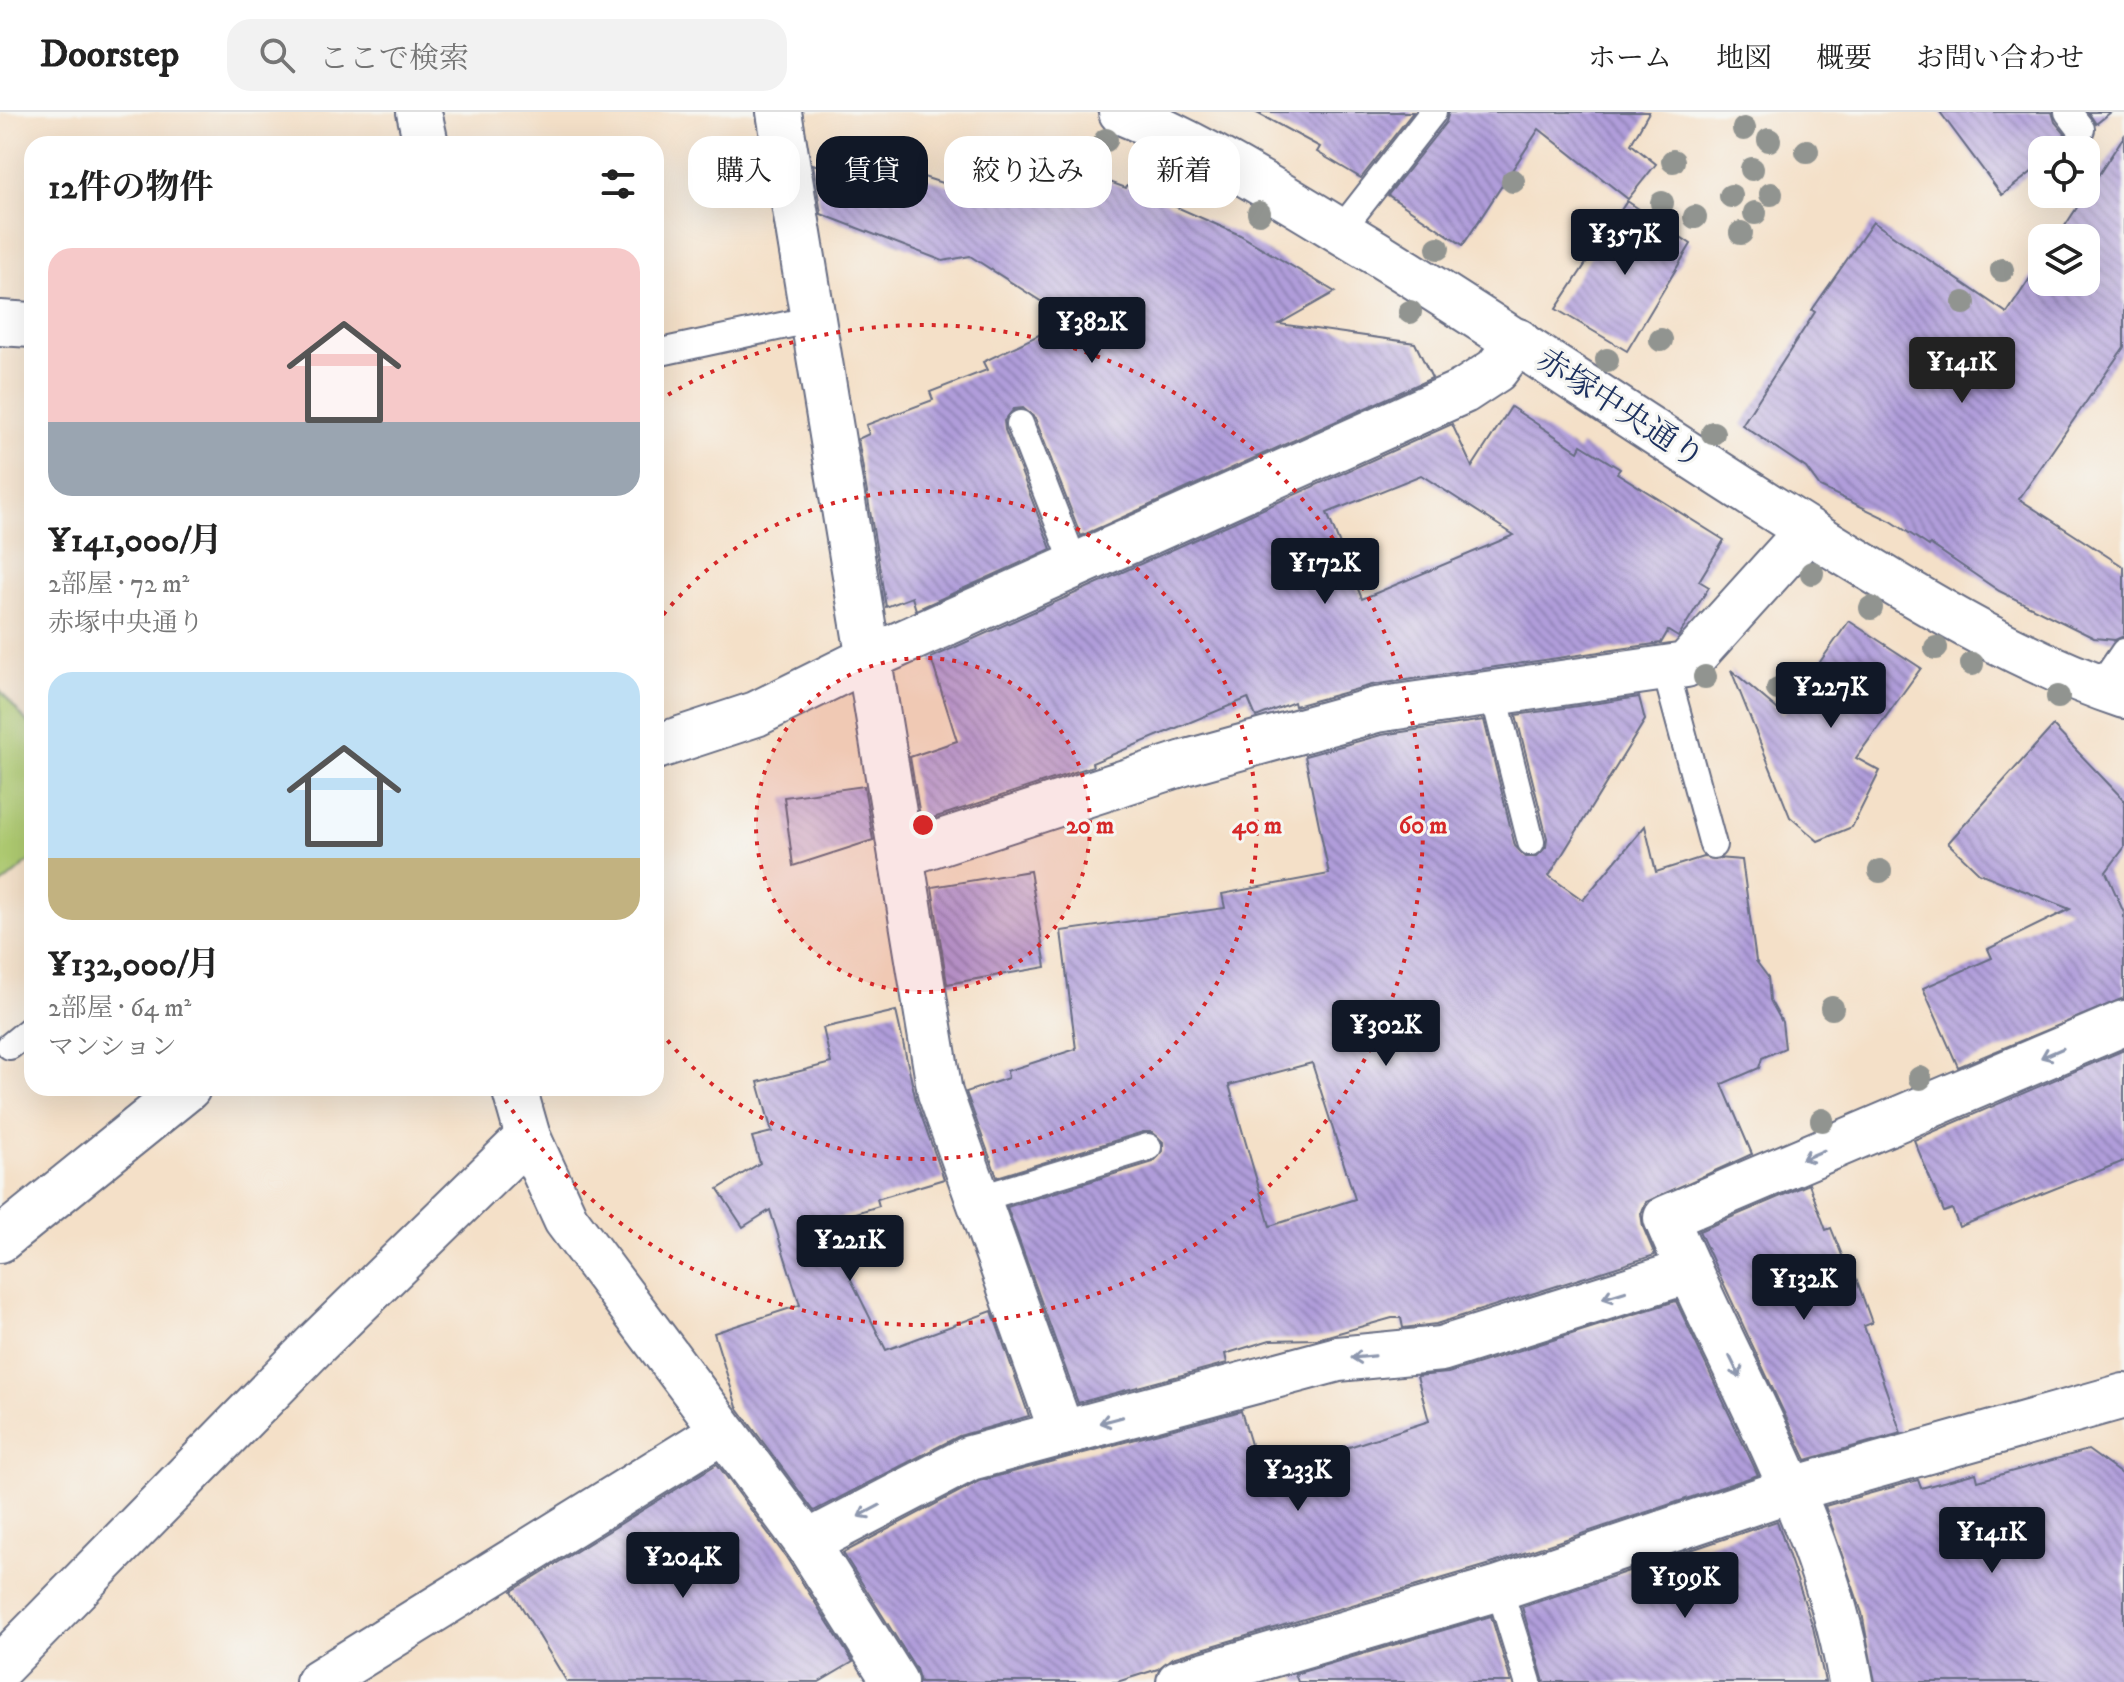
<!DOCTYPE html>
<html lang="ja">
<head>
<meta charset="utf-8">
<style>
	body { margin:0; font-family:"IM FELL DW Pica","Noto Serif JP",serif; background:#f2f2f2; color:#222; height:100vh; display:flex; flex-direction:column; font-size:30px; white-space:nowrap }
	* { box-sizing:border-box; margin:0 }
	p { font-size:26px; color:#767676 }
	.icon { flex:none; width:44px; height:44px; fill:none; stroke:currentColor; stroke-width:2; stroke-linecap:round; stroke-linejoin:round }
	.map { position:relative; flex:1; overflow:hidden }
	.drawer { position:absolute; left:24px; top:24px; width:640px; height:960px; display:flex; flex-direction:column; background:#fff; border-radius:24px; box-shadow:0 8px 32px #0002 }
	.drawer>* { flex:none }
	.hud { position:absolute; left:688px; top:24px; width:760px; height:72px; display:flex; gap:16px }
	.buttons { position:absolute; left:2028px; top:24px; display:grid; gap:16px }
	.buttons a { display:grid; place-items:center; width:72px; height:72px; border-radius:16px; background:#fff; box-shadow:0 8px 32px #0002; font-size:40px }
	.price { position:absolute; translate:-50% -68px; padding:0 18px; border-radius:8px; background:#111827; color:#fff; font-size:26px; line-height:52px; filter:drop-shadow(0 2px 4px #0008) }
	.price::after { content:''; position:absolute; left:50%; top:48px; width:24px; height:18px; margin-left:-12px; background:inherit; clip-path:polygon(0 0,100% 0,50% 100%) }
	.price.active { background:#222; color:#fff }
	ul { padding:0; list-style:none }
	li { display:grid; align-content:center; gap:16px; height:424px; padding:0 24px }
	li span { display:grid; place-items:center; height:248px; border-radius:24px; color:#555 }
	li>.icon { margin-inline-start:auto }
	span .icon { width:144px; height:144px; fill:#fffc; stroke-width:1 }
	li b { font-size:34px }
	h2 { display:flex; justify-content:space-between; align-items:center; height:96px; padding:0 24px; font-size:34px }
	.chip { padding:0 28px; border-radius:24px; background:#fff; box-shadow:0 8px 32px #0002; font-size:28px; line-height:72px }
	.chip.active { background:#111827; color:#fff }
	header { display:flex; align-items:center; gap:48px; box-sizing:border-box; height:112px; padding:0 40px; background:#fff; border-bottom:2px solid #e0e0e0 }
	header strong { font-size:38px }
	nav { display:flex; gap:44px; margin-inline-start:auto; font-size:28px }
	.search { width:560px; height:72px; background:#f2f2f2; display:flex; align-items:center; gap:20px; box-sizing:border-box; padding:0 28px; border-radius:24px; color:#767676; font-size:30px }
	.map>svg:first-child { display:block }
</style>
</head>
<body>
<header>
<strong>Doorstep</strong>
<div class="search"><svg class="icon" aria-label="search" viewBox="0 0 24 24"><circle cx="10" cy="10" r="6"/><path d="M15 15l6 6"/></svg>ここで検索</div>
<nav><a>ホーム</a><a>地図</a><a>概要</a><a>お問い合わせ</a></nav>
</header>
<div class="map">
<svg width="2124" height="1570" viewBox="0 0 2124 1570">
	<defs>
		<pattern id="building-back-hatch" width="6" height="6" patternUnits="userSpaceOnUse" patternTransform="scale(2)"><rect width="6" height="6" fill="#b09dda"/><path d="M-1 5l2 2M0 0l6 6M5-1l2 2" fill="none" stroke="#8e80b4"/></pattern>
	</defs>
	<rect width="100%" height="100%" fill="#f6f6f2"/>
	<filter id="ink" filterUnits="userSpaceOnUse"><feTurbulence type="fractalNoise" baseFrequency=".0125" numOctaves="2"/><feDisplacementMap in="SourceGraphic" scale="16" xChannelSelector="R" yChannelSelector="G"/><feConvolveMatrix kernelMatrix="1 2 1 2 8 2 1 2 1" color-interpolation-filters="sRGB"/></filter>
	<filter id="wash" filterUnits="userSpaceOnUse"><feTurbulence type="fractalNoise" baseFrequency=".006" numOctaves="4" result="noise"/><feDisplacementMap in="SourceGraphic" scale="32" xChannelSelector="R" yChannelSelector="G"/><feGaussianBlur stdDeviation="1.8" result="paint"/><feColorMatrix in="noise" values="0 0 0 0 0 0 0 0 0 0 0 0 0 0 0 0 0 1.4 0 .05"/><feComposite in="paint" operator="in"/></filter>
	<g filter="url(#wash)">
		<rect width="100%" height="100%" fill="#f4e0c8"/>
		<polygon fill="#afcb71" stroke="#657d68" stroke-width="2" points="0,578 32,616 32,747 0,774"/>
		<g id="blocks">
			<g fill="url(#building-back-hatch)" fill-rule="evenodd">
				<polygon points="1255,0 1413,0 1361,66 1317,40 1320,35"/>
				<polygon points="1449,0 1649,0 1631,32 1656,52 1628,87 1539,17 1463,133 1388,83 1446,10"/>
				<polygon points="1940,0 2052,0 2055,10 2072,30 2061,38 2042,38 2042,52 2002,83"/>
				<polygon points="2088,0 2111,0 2096,12"/>
				<polygon points="2124,24 2124,235 2019,387 2124,455 2124,524 2115,528 2094,526 1999,479 1930,432 1929,434 1891,409 1820,375 1806,356 1742,313 1815,200 1812,198 1873,110 2007,201 2042,148 2042,170 2086,170 2086,126 2057,126"/>
				<polygon points="1019,37 1126,76 1127,73 1240,123 1335,180 1279,212 1415,231 1432,266 1081,424 1035,306 1023,296 1014,297 1004,309 1005,318 1051,437 916,498 912,485 886,495 858,327 869,322 866,313 933,288 930,280 987,258 983,250 1070,208 970,144 943,149 821,102 813,52 839,61 846,40 1001,90"/>
				<polygon points="1627,89 1691,132 1627,239 1556,197"/>
				<path d="M1511 295 1578 339 1581 333 1620 357 1617 361 1724 428 1699 469 1709 475 1678 525 1668 519 1661 531 1372 573 1295 594 1294 590 1256 605 1248 586 1092 651 1093 654 921 710 910 645 957 629 931 546 1452 312 1472 355ZM1421 363 1514 423 1362 487 1327 401Z"/>
				<polygon points="1849,509 1921,556 1856,646 1880,659 1852,715 1818,729 1790,705 1731,558 1783,602"/>
				<path d="M1639 585 1645 608 1549 764 1583 788 1645 714 1656 760 1703 745 1742 748 1756 849 1768 865 1770 888 1782 910 1785 936 1762 946 1759 956 1722 972 1752 1042 1646 1090 1641 1102 1643 1115 1655 1143 1436 1212 1403 1216 1401 1206H1392L1317 1227 1270 1228 1225 1242 1227 1251 1078 1291 1007 1095 1153 1050 1163 1039V1030L1152 1020H1143L997 1065 966 980 1008 966 1007 959 1076 937 1061 819 1225 796 1222 782 1329 762 1305 644 1381 623 1484 608 1515 734 1526 745H1536L1546 735 1547 726 1516 603ZM1312 951 1355 1087 1270 1114 1229 973Z"/>
				<polygon points="2053,614 2124,688 2124,736 2106,760 2124,801 2124,886 1958,955 1923,876 1992,846 1988,837 2070,797 1979,761 1948,731"/>
				<polygon points="864,674 873,728 793,754 784,685"/>
				<polygon points="1030,759 1046,855 947,872 932,775"/>
				<polygon points="896,899 916,989 944,1067 877,1087 879,1094 823,1111 886,1238 992,1199 1029,1304 959,1324 814,1399 737,1295 714,1221 800,1193 770,1098 743,1115 718,1077 760,1051 752,1025 772,1020 758,970 831,951 823,916"/>
				<polygon points="2124,938 2124,1049 1959,1115 1952,1097 1944,1100 1914,1028"/>
				<polygon points="1809,1072 1826,1118 1831,1116 1852,1168 1856,1166 1872,1211 1864,1214 1901,1321 1806,1348 1699,1119"/>
				<polygon points="1676,1189 1758,1363 1491,1452 1172,1546 1158,1557 1117,1570 920,1570 916,1557 843,1441 979,1369 1241,1299 1255,1346 1268,1342 1272,1360 1429,1309 1417,1264 1448,1261"/>
				<polygon points="2088,1338 2124,1364 2124,1570 1875,1570 1862,1501 1825,1394 1918,1368 1921,1376 1976,1361 1978,1369"/>
				<polygon points="717,1352 786,1445 853,1550 819,1570 567,1570 512,1479"/>
				<polygon points="1777,1409 1813,1515 1825,1570 1544,1570 1522,1495"/>
				<polygon points="1491,1504 1511,1570 1298,1570 1295,1562"/>
			</g>
		</g>
	</g>
	<g filter="url(#ink)">
		<use href="#blocks" fill-opacity="0" stroke="#676d83" stroke-width="2"/>
		<g fill="none" stroke-linecap="round" stroke-linejoin="round">
			<defs>
				<g id="service">
					<polyline points="2068,0 2081,17"/>
					<polyline points="1340,119 1433,0"/>
					<polyline points="656,241 814,207"/>
					<polyline points="1020,312 1075,453"/>
					<polyline points="1665,556 1713,733"/>
					<polyline points="2100,575 2124,540"/>
					<polyline points="1493,579 1531,730"/>
					<polyline points="10,934 32,916"/>
					<polyline points="978,1087 1148,1035"/>
					<polyline points="1499,1476 1528,1570"/>
				</g>
				<g id="minor">
					<polyline points="419,0 426,32"/>
					<polyline points="779,0 940,981 1062,1321"/>
					<polyline points="0,211 32,213"/>
					<polyline points="656,635 756,602 871,545 1464,279 1496,258 1518,229"/>
					<polyline points="901,743 1184,651 1376,598 1686,553 1807,419"/>
					<polyline points="514,976 528,1025 566,1108 807,1431 895,1570"/>
					<polyline points="0,1128 188,976"/>
					<polyline points="807,1431 970,1346 1338,1247 1441,1237 1689,1159"/>
					<polyline points="0,1555 316,1232 528,1025"/>
					<polyline points="318,1570 721,1320"/>
					<polyline points="1179,1570 1499,1476 1793,1377 2124,1284"/>
					<path d="M1851 1570C1823 1404 1730 1259 1666 1106L2124 911"/>
				</g>
				<path id="tertiary" d="M1121 0C1211 37 1292 90 1375 140 1535 239 1689 346 1849 444 1937 498 2026 551 2124 584"/>
			</defs>
			<use href="#service" stroke="#676d83" stroke-width="30"/>
			<use href="#minor" stroke="#676d83" stroke-width="48"/>
			<use href="#tertiary" stroke="#676d83" stroke-width="48"/>
			<use href="#service" stroke="#fff" stroke-width="26"/>
			<use href="#minor" stroke="#fff" stroke-width="44"/>
			<use href="#tertiary" stroke="#fff" stroke-width="44"/>
		</g>
		<g fill="#919490">
			<circle cx="1744" cy="17" r="12"/>
			<circle cx="1106" cy="28" r="12"/>
			<circle cx="1769" cy="28" r="12"/>
			<circle cx="1807" cy="39" r="12"/>
			<circle cx="1673" cy="49" r="12"/>
			<circle cx="1752" cy="57" r="12"/>
			<circle cx="1513" cy="69" r="12"/>
			<circle cx="1196" cy="70" r="12"/>
			<circle cx="1771" cy="82" r="12"/>
			<circle cx="1731" cy="84" r="12"/>
			<circle cx="1662" cy="91" r="12"/>
			<circle cx="1259" cy="101" r="12"/>
			<circle cx="1755" cy="101" r="12"/>
			<circle cx="1695" cy="105" r="12"/>
			<circle cx="1741" cy="121" r="12"/>
			<circle cx="1438" cy="136" r="12"/>
			<circle cx="2002" cy="158" r="12"/>
			<circle cx="1964" cy="191" r="12"/>
			<circle cx="1410" cy="200" r="12"/>
			<circle cx="1661" cy="228" r="12"/>
			<circle cx="1942" cy="245" r="12"/>
			<circle cx="1607" cy="248" r="12"/>
			<circle cx="1713" cy="321" r="12"/>
			<circle cx="1812" cy="461" r="12"/>
			<circle cx="1871" cy="496" r="12"/>
			<circle cx="1936" cy="536" r="12"/>
			<circle cx="1972" cy="552" r="12"/>
			<circle cx="1705" cy="565" r="12"/>
			<circle cx="1778" cy="577" r="12"/>
			<circle cx="2058" cy="585" r="12"/>
			<circle cx="1880" cy="759" r="12"/>
			<circle cx="1832" cy="896" r="12"/>
			<circle cx="1920" cy="966" r="12"/>
			<circle cx="1822" cy="1008" r="12"/>
		</g>
		<defs><path id="oneway-shaft" d="M-6 0H5M1.5-3L5.5 0L1.5 3" fill="none" stroke-width="1.6" stroke-linecap="round" stroke-linejoin="round" transform="scale(2)"/></defs>
		<g stroke="#8d97ae">
			<use href="#oneway-shaft" transform="translate(2052 941) rotate(157)"/>
			<use href="#oneway-shaft" transform="translate(1813 1043) rotate(157)"/>
			<use href="#oneway-shaft" transform="translate(1614 1183) rotate(163)"/>
			<use href="#oneway-shaft" transform="translate(1363 1245) rotate(175)"/>
			<use href="#oneway-shaft" transform="translate(1735 1255) rotate(64)"/>
			<use href="#oneway-shaft" transform="translate(1111 1308) rotate(165)"/>
			<use href="#oneway-shaft" transform="translate(869 1399) rotate(152)"/>
		</g>
	</g>
	<circle cx="923" cy="713" r="167" fill="#d62828" fill-opacity=".12"/>
	<g fill="none" stroke="#d62828" stroke-width="4" stroke-dasharray="4 8">
		<circle cx="923" cy="713" r="167"/>
		<path d="M656 512A334 334 0 1 1 656 914"/>
		<path d="M658 289A500 500 0 1 1 499 978"/>
	</g>
	<g text-anchor="middle" stroke-width="6" stroke-linejoin="round" paint-order="stroke">
		<g font-size="32" fill="#1b2f5e" stroke="#f6f6f2">
			<text transform="translate(1621 296) rotate(33)" y="11">赤塚中央通り</text>
		</g>
	</g>
	<circle cx="923" cy="713" r="12" fill="#d62828" stroke="#f6f6f2" stroke-width="4"/>
	<g font-size="24" text-anchor="middle" font-weight="bold" fill="#d62828" stroke="#f6f6f2" stroke-width="6" stroke-linejoin="round" paint-order="stroke">
		<text x="1090" y="721">20 m</text>
		<text x="1257" y="721">40 m</text>
		<text x="1423" y="721">60 m</text>
	</g>
</svg>
<div class="buttons">
<a><svg class="icon" aria-label="locate" viewBox="0 0 24 24"><circle cx="12" cy="12" r="6"/><path d="M12 2v4M12 18v4M2 12h4M18 12h4"/></svg></a>
<a><svg class="icon" aria-label="layers" viewBox="0 0 24 24"><path d="M12 4l9 5-9 5-9-5zM3 14l9 5 9-5"/></svg></a>
</div>
<b class="price" style="left:1625px;top:165px">¥357K</b>
<b class="price" style="left:1092px;top:253px">¥382K</b>
<b class="price active" style="left:1962px;top:293px">¥141K</b>
<b class="price" style="left:1325px;top:494px">¥172K</b>
<b class="price" style="left:1831px;top:618px">¥227K</b>
<b class="price" style="left:1386px;top:956px">¥302K</b>
<b class="price" style="left:850px;top:1171px">¥221K</b>
<b class="price" style="left:1804px;top:1210px">¥132K</b>
<b class="price" style="left:1298px;top:1401px">¥233K</b>
<b class="price" style="left:1992px;top:1463px">¥141K</b>
<b class="price" style="left:683px;top:1488px">¥204K</b>
<b class="price" style="left:1685px;top:1508px">¥199K</b>
<div class="hud">
<a class="chip">購入</a>
<a class="chip active">賃貸</a>
<a class="chip">絞り込み</a>
<a class="chip">新着</a>
</div>
<section class="drawer">
<h2>12件の物件<svg class="icon" aria-label="filters" viewBox="0 0 24 24"><path d="M4 7h16M4 17h16"/><circle cx="9" cy="7" r="2"/><circle cx="15" cy="17" r="2"/></svg></h2>
<ul>
<li><span style="background:linear-gradient(#f6c9c9 70%,#9aa5b1 0)"><svg class="icon" aria-label="home" viewBox="0 0 24 24"><path d="M3 11l9-7 9 7M6 9v11h12V9"/></svg></span><div><b>¥141,000/月</b><p>2部屋 · 72 m²</p><p>赤塚中央通り</p></div></li>
<li><span style="background:linear-gradient(#bfe0f5 75%,#c2b280 0)"><svg class="icon" aria-label="home" viewBox="0 0 24 24"><path d="M3 11l9-7 9 7M6 9v11h12V9"/></svg></span><div><b>¥132,000/月</b><p>2部屋 · 64 m²</p><p>マンション</p></div></li>
</ul>
</section>
</div>
</body>
</html>
